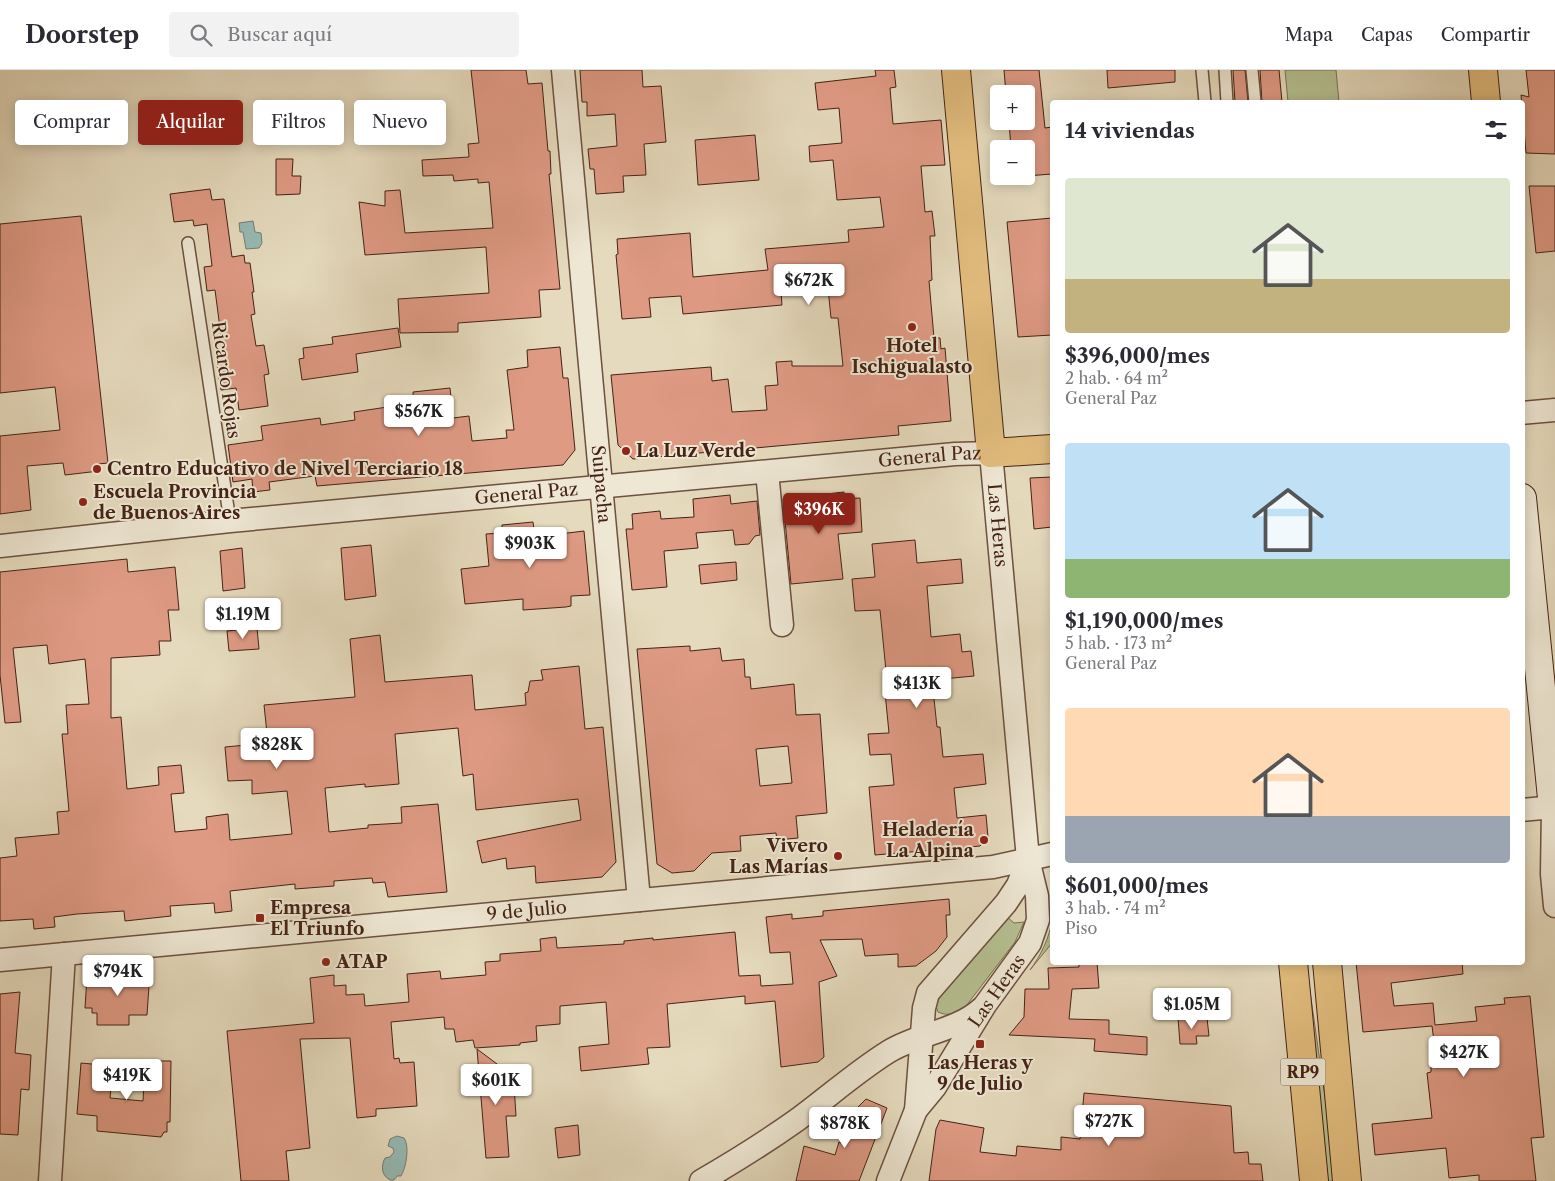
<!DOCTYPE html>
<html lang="es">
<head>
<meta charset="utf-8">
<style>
	body { margin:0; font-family:"Libre Caslon Text",serif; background:#f2f2f3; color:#2b2b33; height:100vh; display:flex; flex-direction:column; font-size:19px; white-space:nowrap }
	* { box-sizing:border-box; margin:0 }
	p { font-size:16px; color:#7c7c81 }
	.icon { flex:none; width:28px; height:28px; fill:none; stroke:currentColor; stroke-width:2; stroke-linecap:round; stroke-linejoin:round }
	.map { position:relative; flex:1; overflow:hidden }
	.panel { position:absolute; left:1050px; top:30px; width:475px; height:865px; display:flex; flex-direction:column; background:#fff; border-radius:5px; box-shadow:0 2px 12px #0003 }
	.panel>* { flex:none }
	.hud { position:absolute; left:15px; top:30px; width:475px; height:45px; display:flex; gap:10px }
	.controls { position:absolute; left:990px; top:15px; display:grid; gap:10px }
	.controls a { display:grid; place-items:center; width:45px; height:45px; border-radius:5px; background:#fff; box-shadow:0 2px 12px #0003; font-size:25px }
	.price { position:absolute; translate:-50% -42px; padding:0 11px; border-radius:5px; background:#fff; color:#222; font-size:16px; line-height:32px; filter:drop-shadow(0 1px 2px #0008) }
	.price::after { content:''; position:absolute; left:50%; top:30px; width:15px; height:11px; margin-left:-8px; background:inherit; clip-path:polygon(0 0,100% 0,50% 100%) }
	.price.active { background:#8f2418; color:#fff }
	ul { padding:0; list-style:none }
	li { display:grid; align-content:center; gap:10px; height:265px; padding:0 15px }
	li span { display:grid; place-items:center; height:155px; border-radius:5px; color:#555 }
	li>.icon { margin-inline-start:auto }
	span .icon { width:90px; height:90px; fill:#fffc; stroke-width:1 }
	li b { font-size:21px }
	h2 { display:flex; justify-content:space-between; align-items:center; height:60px; padding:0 15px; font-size:21px }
	.tag { padding:0 18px; border-radius:5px; background:#fff; box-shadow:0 2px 12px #0003; font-size:18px; line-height:45px }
	.tag.active { background:#8f2418; color:#fff }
	header { display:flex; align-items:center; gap:30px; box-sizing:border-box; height:70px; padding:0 25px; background:#fff; border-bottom:1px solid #e1e1e2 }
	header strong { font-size:24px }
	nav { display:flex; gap:28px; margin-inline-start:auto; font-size:18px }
	.search { width:350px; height:45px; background:#f2f2f3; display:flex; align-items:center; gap:12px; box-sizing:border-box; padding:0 18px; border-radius:5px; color:#7c7c81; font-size:19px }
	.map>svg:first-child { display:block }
</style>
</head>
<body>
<header>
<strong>Doorstep</strong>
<div class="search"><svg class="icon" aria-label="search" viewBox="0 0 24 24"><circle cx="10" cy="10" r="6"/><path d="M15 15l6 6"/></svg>Buscar aquí</div>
<nav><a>Mapa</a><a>Capas</a><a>Compartir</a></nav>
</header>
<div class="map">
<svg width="1555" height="1111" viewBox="0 0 1555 1111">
	<rect width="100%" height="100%" fill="#e5dabd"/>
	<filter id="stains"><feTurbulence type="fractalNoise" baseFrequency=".004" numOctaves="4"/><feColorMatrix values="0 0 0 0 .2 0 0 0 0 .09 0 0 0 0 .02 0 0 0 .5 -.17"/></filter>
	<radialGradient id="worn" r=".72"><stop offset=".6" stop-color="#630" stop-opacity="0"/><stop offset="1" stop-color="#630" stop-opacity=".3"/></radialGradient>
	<g fill="#b5c091" stroke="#7d7153">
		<polygon points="1285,0 1336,0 1339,32 1288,32"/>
		<path d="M1006 846 1014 853 1024 852 1015 872 966 936C958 943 948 947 938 942L936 936 937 930Z"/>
		<path d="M1052 849V873L1030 900C1041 885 1050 867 1052 849Z"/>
		<polygon points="1306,893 1326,1034 1334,1111 1327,1111"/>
	</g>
	<g fill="#96bab4" stroke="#767d74">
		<polygon points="253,151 255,162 261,163 262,173 259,178 246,179 243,162 240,162 239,153"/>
		<path d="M397 1066 404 1068C410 1076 406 1098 401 1106H397L394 1110H390C381 1105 381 1096 385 1088L390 1087 394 1082 393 1078 388 1076 390 1069Z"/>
	</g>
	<g fill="#df9a84" stroke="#452215" fill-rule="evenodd">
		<polygon points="471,0 526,0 528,14 542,13 548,81 550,81 551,104 549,104 560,219 539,220 541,247 458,253 458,262 400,263 398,229 489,223 486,177 365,185 359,132 385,136 385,121 400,120 405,163 493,158 489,112 478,113 478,109 454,111 453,105 423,106 422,90 469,87 468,74 479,73"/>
		<polygon points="580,0 642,0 643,17 661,16 666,72 644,74 646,105 623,106 624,122 596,124 594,99 590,99 588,79 617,76 615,44 587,46 587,32 582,32"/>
		<polygon points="875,0 894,0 896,17 890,18 893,54 941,50 945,95 921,96 925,142 932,141 935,166 930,166 932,210 929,211 934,268 940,268 941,279 945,278 951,351 898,356 899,365 633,389 618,375 611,305 711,297 712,311 728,309 732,342 767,340 765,316 778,315 776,292 792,291 792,296 843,296 838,248 831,248 828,218 781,222 782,235 683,244 681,226 649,228 651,247 622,249 616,185 618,184 617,169 690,163 693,207 768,200 765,179 849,172 848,160 884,157 880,127 837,130 833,90 810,92 809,76 842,73 839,38 818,40 815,13 876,6"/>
		<polygon points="1004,0 1039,0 1045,58 1052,57 1052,104 1026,106 1026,79 1011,79 1009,51 1026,51 1026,24 1006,24"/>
		<polygon points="1107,0 1175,0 1175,12 1108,18"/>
		<polygon points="1233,0 1245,0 1248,32 1235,32"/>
		<polygon points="1260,0 1279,0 1282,32 1262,32"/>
		<polygon points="1526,0 1555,0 1555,84 1526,83 1521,25 1529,27"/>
		<polygon points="755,65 759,110 698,115 695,70"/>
		<polygon points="276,89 293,89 292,106 301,106 300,124 276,125"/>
		<polygon points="1529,116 1555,116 1555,181 1536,183"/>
		<polygon points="210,119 212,130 224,129 232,187 244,185 245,193 250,193 254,222 252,222 255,244 251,245 256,276 264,275 269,304 264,305 268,336 239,340 236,318 221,320 215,282 223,281 215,220 207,221 204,197 212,196 207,154 194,156 193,150 174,152 170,124"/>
		<polygon points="81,146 108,393 98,394 99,401 65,405 63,393 27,396 31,440 0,444 0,366 60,360 55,317 0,323 0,154"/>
		<polygon points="1052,148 1052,265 1018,267 1007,152"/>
		<polygon points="398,258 401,277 356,284 358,302 302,310 299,289 304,288 303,278 333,274 332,267"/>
		<polygon points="560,277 563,308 568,308 575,380 563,395 317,416 315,406 269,412 270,420 253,422 252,409 233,412 228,375 263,370 261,356 320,348 321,355 355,350 354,342 414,333 413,322 450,318 453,348 469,346 472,371 507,368 506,360 514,360 507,300 528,297 527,280"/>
		<polygon points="1052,407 1052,457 1034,459 1030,408"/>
		<polygon points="844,422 845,429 860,428 862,462 838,464 843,509 791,514 783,429"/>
		<polygon points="730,425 731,434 757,431 760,465 755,466 749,474 735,475 733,460 696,463 698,478 664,481 667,517 632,520 626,459 633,459 632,444 660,441 661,449 694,447 693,429"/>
		<polygon points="533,452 535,467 584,461 590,525 571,526 571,536 566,537 523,540 523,529 465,534 461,499 489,496 486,464 502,463 502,455"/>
		<polygon points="915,470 917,493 961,489 963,513 927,516 931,567 960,564 962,582 971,581 974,606 932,610 937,657 940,657 943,687 983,684 986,714 954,718 957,748 986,745 988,767 980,776 875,785 869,717 894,715 891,684 870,685 868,664 889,663 883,602 886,601 880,540 855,541 852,509 875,507 872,474"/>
		<polygon points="371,475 376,526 345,530 341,478"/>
		<polygon points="242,478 245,518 223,521 220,481"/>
		<polygon points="127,489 128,502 175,497 179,540 168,540 171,571 159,571 160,585 111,588 111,648 121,647 127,719 159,715 158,697 181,695 184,723 171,724 175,762 207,759 206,747 228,744 230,770 292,764 287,721 252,724 252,710 228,711 225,677 268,673 264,635 355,627 350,569 380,565 385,612 472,605 475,640 526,635 525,623 528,622 530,611 543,610 541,600 579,596 585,659 603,657 616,792 602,807 536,813 535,796 507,799 506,788 482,793 477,771 581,750 578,729 476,740 473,704 463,706 458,658 395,664 399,714 365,717 365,714 325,718 329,762 368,758 368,755 402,753 401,737 438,734 447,822 388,827 385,812 373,813 372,808 334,811 334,816 295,819 295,814 230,821 232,841 215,843 214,833 170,836 171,846 125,851 124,841 77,844 54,847 55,857 34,859 33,849 0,851 0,788 17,786 15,768 59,764 57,742 69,741 62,664 68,664 66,635 89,634 85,589 49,594 47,575 13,578 21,652 5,653 0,605 0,502"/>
		<polygon points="736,492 737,510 701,514 699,495"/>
		<polygon points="257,558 259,579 229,581 227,561"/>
		<path d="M690 576V581L720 578 722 591 744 589 745 607H750L751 619 794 614 796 645 820 644 827 743 796 746 798 768 777 770 776 763 740 766 741 781 712 783 694 801 672 803 657 794 637 579ZM788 676 792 713 760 716 756 679Z"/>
		<polygon points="949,829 950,845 946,845 947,867 936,881 916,896 898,897 898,884 865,886 862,869 820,870 837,906 819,912 824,987 818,992 781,997 775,931 745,934 745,926 667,934 670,977 647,978 649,994 581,1001 579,977 609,974 606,932 560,936 560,954 536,956 537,971 520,973 520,975 475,978 473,970 456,972 454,959 445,959 444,947 391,952 394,989 399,988 400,993 414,992 417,1036 376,1039 376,1046 357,1048 350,968 300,969 310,1078 286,1081 289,1111 241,1111 227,961 314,953 310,908 334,905 334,916 346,915 346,925 364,924 365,936 409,932 407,904 440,901 441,909 486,905 485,892 500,891 500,884 541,881 540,869 556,867 557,878 624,874 624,871 653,868 653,870 735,862 739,906 760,905 761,916 793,914 790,882 770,883 766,847 792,844 792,849 823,846 823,841"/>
		<polygon points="1079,892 1097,892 1099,918 1072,919 1069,949 1109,950 1109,964 1147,967 1147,985 1094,981 1095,969 1009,965 1024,947 1025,919 1049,919 1048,898 1079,897"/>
		<polygon points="1356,892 1462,892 1463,904 1391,913 1394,936 1433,933 1435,955 1477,951 1475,937 1505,934 1504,928 1530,926 1544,1067 1531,1068 1536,1111 1479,1111 1479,1105 1449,1108 1446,1078 1375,1085 1372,1054 1432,1048 1427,1003 1431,1002 1431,996 1437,995 1432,956 1363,962"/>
		<polygon points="150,901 147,945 129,945 129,955 97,955 97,943 92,943 92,938 85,938 87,907"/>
		<polygon points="20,922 15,983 31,985 29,1020 21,1019 18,1065 0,1064 0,924"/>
		<polygon points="1178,948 1207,948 1209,966 1196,966 1197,974 1180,974"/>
		<polygon points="477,979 509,1003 509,1015 514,1015 516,1046 506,1046 509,1087 486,1088"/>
		<polygon points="145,991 171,991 170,1052 167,1052 167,1062 164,1062 161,1067 97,1061 97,1046 77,1044 81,993 113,996 110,1028 143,1031"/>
		<polygon points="1084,1023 1231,1036 1234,1083 1248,1082 1249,1094 1261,1094 1263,1111 929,1111 936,1059 940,1050 984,1058 980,1082 1016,1086 1017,1076 1061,1080 1061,1067 1080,1069"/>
		<polygon points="866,1029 887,1038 859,1111 796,1111 804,1076 835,1085 839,1072 841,1073 844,1065 846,1066 858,1037"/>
		<polygon points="578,1055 580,1085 558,1088 555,1058"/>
	</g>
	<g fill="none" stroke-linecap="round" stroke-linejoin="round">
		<defs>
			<g id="lane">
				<polyline points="1202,0 1205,32"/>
				<polyline points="1225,0 1227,32"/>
				<polyline points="1252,0 1255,32"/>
				<polyline points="188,173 230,451"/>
			</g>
			<g id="street">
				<path id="s1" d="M563 0 639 830"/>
				<polyline points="1522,343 1555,340"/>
				<polyline points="767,402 782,555"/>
				<path id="s2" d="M0 476 230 451 955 384 991 383 1028 789 1037 826 1038 850 1030 873 985 935 935 1017 916 1040 888 1111"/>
				<polyline points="1553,738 1552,804 1555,836"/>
				<polyline points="1522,740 1555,737"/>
				<path id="s3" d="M0 890 993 797 1052 784"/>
				<polyline points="916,1040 924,938 928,923 1006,833 1018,815 1028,789"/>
				<polyline points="50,1111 64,884"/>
				<path d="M701 1111C734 1092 766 1072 797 1050 827 1028 856 1002 888 982 916 964 957 961 981 939"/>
			</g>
			<polyline id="secondary" points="1522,428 1553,738 1555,740"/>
			<g id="primary">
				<polyline points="956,0 991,383 1052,379"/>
				<polyline points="1483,0 1486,32"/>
				<polyline points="1293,892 1314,1111"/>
				<polyline points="1327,892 1347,1111"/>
			</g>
		</defs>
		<use href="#lane" stroke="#6d503f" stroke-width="14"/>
		<use href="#street" stroke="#6d503f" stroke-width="25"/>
		<use href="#secondary" stroke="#452215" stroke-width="30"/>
		<use href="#primary" stroke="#452215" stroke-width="30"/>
		<use href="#lane" stroke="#eee7d4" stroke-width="11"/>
		<use href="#street" stroke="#eee7d4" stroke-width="22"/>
		<use href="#secondary" stroke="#eee7d4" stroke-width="28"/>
		<use href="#primary" stroke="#e2bd7e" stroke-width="28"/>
	</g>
	<g fill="#8f2418" stroke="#eee7d4" stroke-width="2">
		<circle cx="912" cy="257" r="5"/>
		<circle cx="626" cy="381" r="5"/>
		<circle cx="97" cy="399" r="5"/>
		<circle cx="83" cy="432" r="5"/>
		<circle cx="984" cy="770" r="5"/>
		<circle cx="838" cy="786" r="5"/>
		<rect x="255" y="843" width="10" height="10" rx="2.5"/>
		<circle cx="326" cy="892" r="5"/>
		<rect x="975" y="969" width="10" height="10" rx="2.5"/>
	</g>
	<g text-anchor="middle" stroke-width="4" stroke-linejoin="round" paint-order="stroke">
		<rect fill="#eee7d4" stroke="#785d4e" stroke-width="1" x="1280.5" y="988.5" width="45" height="27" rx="4"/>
		<g font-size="16" font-weight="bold" fill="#452215">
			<text x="1303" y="1008">RP9</text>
		</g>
		<g font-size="18" font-weight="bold" fill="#452215" stroke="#eee7d4" text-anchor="start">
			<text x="912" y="282" text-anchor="middle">Hotel<tspan x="912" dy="21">Ischigualasto</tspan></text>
			<text x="636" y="387">La Luz Verde</text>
			<text x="107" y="405">Centro Educativo de Nivel Terciario 18</text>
			<text x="93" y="428">Escuela Provincia<tspan x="93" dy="21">de Buenos Aires</tspan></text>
			<text x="974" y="766" text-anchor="end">Heladería<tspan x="974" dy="21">La Alpina</tspan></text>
			<text x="828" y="782" text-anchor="end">Vivero<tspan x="828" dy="21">Las Marías</tspan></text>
			<text x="270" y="844">Empresa<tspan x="270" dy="21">El Triunfo</tspan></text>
			<text x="336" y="898">ATAP</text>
			<text x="980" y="999" text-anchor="middle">Las Heras y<tspan x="980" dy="21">9 de Julio</tspan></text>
		</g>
		<g font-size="18" fill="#452215" stroke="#eee7d4">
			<text transform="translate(226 310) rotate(82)" y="6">Ricardo Rojas</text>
			<text dy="6" stroke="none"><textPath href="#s2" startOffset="934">General Paz</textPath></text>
			<text dy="6" stroke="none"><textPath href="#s1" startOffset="416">Suipacha</textPath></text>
			<text dy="6" stroke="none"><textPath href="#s2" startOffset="529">General Paz</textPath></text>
			<text dy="6" stroke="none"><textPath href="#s2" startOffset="1068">Las Heras</textPath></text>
			<text dy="6" stroke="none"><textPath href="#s3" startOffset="529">9 de Julio</textPath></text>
			<text transform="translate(997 921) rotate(-55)" y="6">Las Heras</text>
		</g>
	</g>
	<rect width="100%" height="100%" filter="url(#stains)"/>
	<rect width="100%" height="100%" fill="url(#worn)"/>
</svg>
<div class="controls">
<a>+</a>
<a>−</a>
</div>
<b class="price" style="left:809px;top:236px">$672K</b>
<b class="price" style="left:419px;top:367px">$567K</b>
<b class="price active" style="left:819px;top:465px">$396K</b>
<b class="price" style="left:530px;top:499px">$903K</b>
<b class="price" style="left:243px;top:570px">$1.19M</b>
<b class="price" style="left:917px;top:639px">$413K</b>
<b class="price" style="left:277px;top:700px">$828K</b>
<b class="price" style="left:118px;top:927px">$794K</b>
<b class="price" style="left:1192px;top:960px">$1.05M</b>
<b class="price" style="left:1464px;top:1008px">$427K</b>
<b class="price" style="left:127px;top:1031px">$419K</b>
<b class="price" style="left:496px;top:1036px">$601K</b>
<b class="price" style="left:1109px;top:1077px">$727K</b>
<b class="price" style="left:845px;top:1079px">$878K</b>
<div class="hud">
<a class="tag">Comprar</a>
<a class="tag active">Alquilar</a>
<a class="tag">Filtros</a>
<a class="tag">Nuevo</a>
</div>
<section class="panel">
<h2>14 viviendas<svg class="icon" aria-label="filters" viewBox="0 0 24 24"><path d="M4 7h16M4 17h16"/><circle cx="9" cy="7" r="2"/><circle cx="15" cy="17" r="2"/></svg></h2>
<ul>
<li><span style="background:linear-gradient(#dfe7d0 65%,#c2b280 0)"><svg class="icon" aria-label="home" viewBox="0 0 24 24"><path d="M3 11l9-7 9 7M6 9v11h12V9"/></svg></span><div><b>$396,000/mes</b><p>2 hab. · 64 m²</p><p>General Paz</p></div></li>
<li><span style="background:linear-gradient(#bfe0f5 75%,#8fb573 0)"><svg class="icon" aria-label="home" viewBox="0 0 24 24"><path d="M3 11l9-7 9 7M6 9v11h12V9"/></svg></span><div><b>$1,190,000/mes</b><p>5 hab. · 173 m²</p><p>General Paz</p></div></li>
<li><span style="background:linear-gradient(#ffd9b3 70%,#9aa5b1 0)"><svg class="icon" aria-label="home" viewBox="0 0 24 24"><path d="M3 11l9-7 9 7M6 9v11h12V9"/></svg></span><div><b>$601,000/mes</b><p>3 hab. · 74 m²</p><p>Piso</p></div></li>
</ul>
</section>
</div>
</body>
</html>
